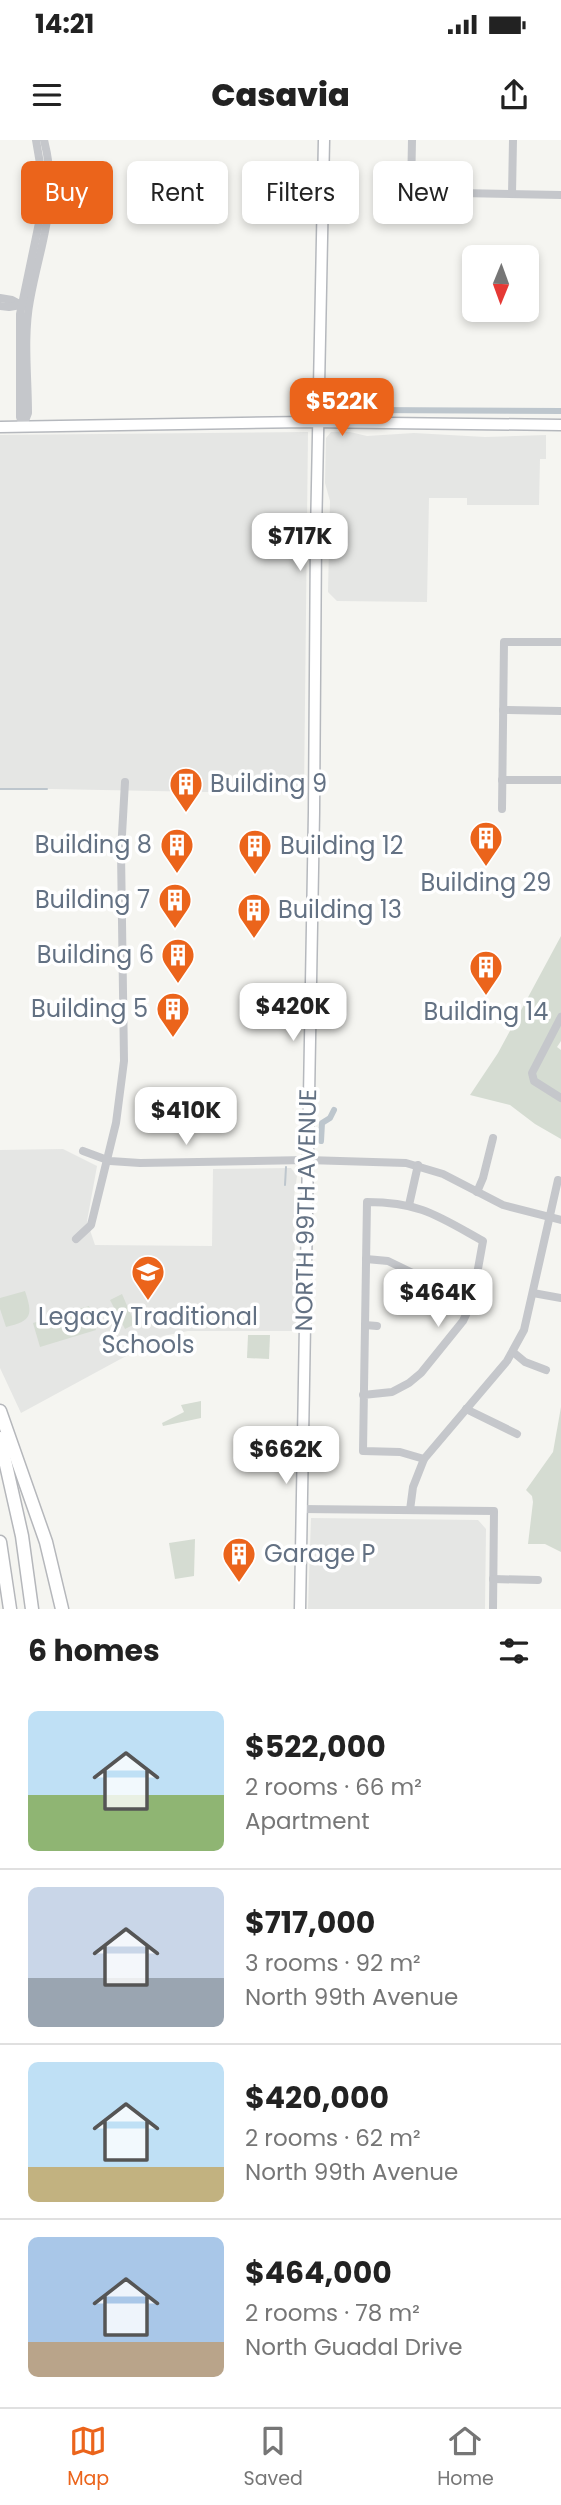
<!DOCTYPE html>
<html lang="en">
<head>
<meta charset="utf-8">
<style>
	body { margin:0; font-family:Poppins,sans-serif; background:#f2f2f2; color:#222; height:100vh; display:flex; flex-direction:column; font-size:26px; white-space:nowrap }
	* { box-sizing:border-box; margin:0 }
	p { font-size:23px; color:#767676 }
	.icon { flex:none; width:38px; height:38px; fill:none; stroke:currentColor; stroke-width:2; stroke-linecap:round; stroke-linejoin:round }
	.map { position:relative; height:1469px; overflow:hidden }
	.side { display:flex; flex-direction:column; background:#fff; flex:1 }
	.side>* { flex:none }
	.guide { position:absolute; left:21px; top:21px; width:520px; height:63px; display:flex; gap:14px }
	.needle { width:46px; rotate:181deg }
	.tools { position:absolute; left:462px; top:105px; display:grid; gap:14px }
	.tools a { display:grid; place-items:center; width:77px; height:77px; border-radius:10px; background:#fff; box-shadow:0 4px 10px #0003; font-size:35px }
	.price { position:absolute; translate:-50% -60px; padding:0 16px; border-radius:14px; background:#fff; color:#222; font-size:23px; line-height:46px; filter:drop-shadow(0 2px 4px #0008) }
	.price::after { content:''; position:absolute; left:50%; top:42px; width:21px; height:16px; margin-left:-10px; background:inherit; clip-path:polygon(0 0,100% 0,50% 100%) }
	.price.on { background:#eb641b; color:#fff }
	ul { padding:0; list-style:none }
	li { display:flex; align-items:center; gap:21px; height:175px; padding:0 28px }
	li+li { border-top:2px solid #e0e0e0 }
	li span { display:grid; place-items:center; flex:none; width:196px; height:140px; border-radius:10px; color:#555 }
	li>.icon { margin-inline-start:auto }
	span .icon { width:84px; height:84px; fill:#fffc; stroke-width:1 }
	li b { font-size:30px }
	h2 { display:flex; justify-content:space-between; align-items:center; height:84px; padding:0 28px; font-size:30px }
	.chip { padding:0 24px; border-radius:10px; background:#fff; box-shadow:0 4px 10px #0003; font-size:24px; line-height:63px }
	.chip.on { background:#eb641b; color:#fff }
	.status { display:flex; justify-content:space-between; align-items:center; height:49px; padding:0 35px; background:#fff; direction:ltr }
	.status svg { height:19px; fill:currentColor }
	header { display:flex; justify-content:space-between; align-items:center; height:91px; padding:0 28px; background:#fff; font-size:32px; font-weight:800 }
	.menu { display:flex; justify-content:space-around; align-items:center; height:98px; border-top:2px solid #e0e0e0; background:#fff; font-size:19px; color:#767676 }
	.menu a { display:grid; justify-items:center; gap:4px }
	.menu .on { color:#eb641b }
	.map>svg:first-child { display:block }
</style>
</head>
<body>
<div class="status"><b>14:21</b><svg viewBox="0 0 49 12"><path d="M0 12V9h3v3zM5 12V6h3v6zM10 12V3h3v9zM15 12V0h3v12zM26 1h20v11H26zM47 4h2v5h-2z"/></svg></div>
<header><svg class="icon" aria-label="menu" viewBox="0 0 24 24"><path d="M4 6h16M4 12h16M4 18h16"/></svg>Casavia<svg class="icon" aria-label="share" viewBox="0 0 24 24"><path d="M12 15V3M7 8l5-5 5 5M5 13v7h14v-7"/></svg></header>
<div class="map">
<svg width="561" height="1469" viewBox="0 0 561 1469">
	<rect width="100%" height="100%" fill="#f5f5f1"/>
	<g fill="#e5e6e4">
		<polygon points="308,292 304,654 0,648 0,295"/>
		<polygon points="331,292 350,292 367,296 414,293 485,297 546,295 546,319 540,319 539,365 467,365 467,358 429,358 427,462 337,461 328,452 330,361 325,343 326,298"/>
		<polygon points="63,1009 97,1026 87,1081 95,1105 212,1106 213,1029 291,1028 297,1036 294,1057 296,1191 188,1191 163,1196 21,1273 0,1228 0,1010"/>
		<polygon points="311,1378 478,1380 486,1389 485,1469 308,1469"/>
	</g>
	<g fill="#d5dcd2">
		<polygon points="561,796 561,901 557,907 561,910 561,999 535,984 510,965 470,955 498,913"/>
		<path d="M25 1151C33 1175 32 1181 6 1187L0 1169V1158Z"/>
		<polygon points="122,1154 135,1184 125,1189 110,1160"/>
		<polygon points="89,1166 96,1190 40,1207 33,1183"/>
		<polygon points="248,1195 270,1195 269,1219 247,1218"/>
		<polygon points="201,1261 201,1278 163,1286 162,1283 184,1272 181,1265"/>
		<polygon points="561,1267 561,1412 545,1404 528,1404 533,1362 532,1356 526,1350 553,1312"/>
		<polygon points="195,1399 194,1436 175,1439 169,1403"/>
	</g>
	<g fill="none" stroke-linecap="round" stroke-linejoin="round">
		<g stroke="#bdc6cd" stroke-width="2">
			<polyline points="0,649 47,649"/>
			<polyline points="285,1045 286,1027"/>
		</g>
		<g stroke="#bdc6cd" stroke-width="6">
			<polyline points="352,269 363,269"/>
			<polyline points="369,270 561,271"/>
			<polyline points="321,1001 322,983 330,978 334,970"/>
		</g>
		<defs>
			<g id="major">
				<polyline points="0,287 307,282 561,285"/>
				<polyline points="300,1469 314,672 316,395 324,0"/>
			</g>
			<g id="highway">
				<polyline points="0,1271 46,1402 62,1469"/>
				<polyline points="0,1298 22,1396 32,1469"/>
				<polyline points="0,1402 10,1469"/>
			</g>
		</defs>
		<use href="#major" stroke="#b5b8bd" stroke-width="13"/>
		<use href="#highway" stroke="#b5b7bb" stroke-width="15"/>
		<g stroke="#c5c7cb" stroke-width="8">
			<polyline points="412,0 411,52 561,55"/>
			<polyline points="512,54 513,0"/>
			<polyline points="0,158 12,160 23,166"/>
			<polyline points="0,166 9,167 21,165"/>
			<path d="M23 286 28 273C28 236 23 197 30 160 41 99 60 63 44 0"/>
			<polyline points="23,286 20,277 20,174 40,78 44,47 36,0"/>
			<polyline points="503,570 561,571"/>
			<polyline points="502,640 561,640"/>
			<polyline points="502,669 504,502 561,502"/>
			<polyline points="561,877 532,933 534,941 561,958"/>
			<polyline points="83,1011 110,1021 140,1023 307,1020 406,1023 443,1034 503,1065 561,1080"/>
			<polyline points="477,1052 483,1038 493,998"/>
			<polyline points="409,1065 418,1025"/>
			<polyline points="76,1099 91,1085 116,983 124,921 121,712 125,642"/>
			<polyline points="366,1119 388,1121 472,1162"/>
			<polyline points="533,1153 561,1158"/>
			<polyline points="365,1185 377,1186"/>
			<polyline points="513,1212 525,1222 546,1230"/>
			<path d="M363 1255 392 1252 409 1243 421 1233 463 1181 472 1162 483 1101C438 1076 420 1062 367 1062 365 1145 364 1228 363 1311L400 1312 424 1319"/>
			<polyline points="466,1269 517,1294"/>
			<polyline points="301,1369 494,1371 493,1469"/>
			<polyline points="410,1370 413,1347 424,1319 507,1221 524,1190 558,1040"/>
			<polyline points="493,1439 538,1440"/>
		</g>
		<use href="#major" stroke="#fff" stroke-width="10"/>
		<use href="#highway" stroke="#fff" stroke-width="12"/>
	</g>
	<defs>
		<symbol id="building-pin" viewBox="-11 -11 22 30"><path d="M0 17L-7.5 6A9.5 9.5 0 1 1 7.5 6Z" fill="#eb641b" stroke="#fff"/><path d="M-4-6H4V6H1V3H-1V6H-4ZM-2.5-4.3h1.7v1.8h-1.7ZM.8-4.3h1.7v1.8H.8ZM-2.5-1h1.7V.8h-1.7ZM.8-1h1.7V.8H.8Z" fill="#fff"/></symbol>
		<symbol id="school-pin" viewBox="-11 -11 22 30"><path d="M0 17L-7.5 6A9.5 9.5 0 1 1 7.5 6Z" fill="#eb641b" stroke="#fff"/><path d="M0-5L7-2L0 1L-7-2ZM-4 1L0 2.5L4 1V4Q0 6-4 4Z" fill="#fff"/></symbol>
	</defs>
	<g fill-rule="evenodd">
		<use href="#building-pin" x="167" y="625" width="38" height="52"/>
		<use href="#building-pin" x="467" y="679" width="38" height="52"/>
		<use href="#building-pin" x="158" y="686" width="38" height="52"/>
		<use href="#building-pin" x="236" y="687" width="38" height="52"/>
		<use href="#building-pin" x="156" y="741" width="38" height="52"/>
		<use href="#building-pin" x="235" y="751" width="38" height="52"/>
		<use href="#building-pin" x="159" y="796" width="38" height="52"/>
		<use href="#building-pin" x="467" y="808" width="38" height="52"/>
		<use href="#building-pin" x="154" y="850" width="38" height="52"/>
		<use href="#school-pin" x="129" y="1113" width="38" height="52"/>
		<use href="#building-pin" x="220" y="1395" width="38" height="52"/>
	</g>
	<g text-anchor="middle" stroke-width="7" stroke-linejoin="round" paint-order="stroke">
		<g font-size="24" fill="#637183" stroke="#fff" text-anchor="start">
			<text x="210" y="652">Building 9</text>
			<text x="152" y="713" text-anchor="end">Building 8</text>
			<text x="280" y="714">Building 12</text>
			<text x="486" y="751" text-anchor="middle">Building 29</text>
			<text x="150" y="768" text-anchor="end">Building 7</text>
			<text x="278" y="778">Building 13</text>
			<text x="154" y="823" text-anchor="end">Building 6</text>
			<text x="148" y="877" text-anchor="end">Building 5</text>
			<text x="486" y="880" text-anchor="middle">Building 14</text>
			<text x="148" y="1185" text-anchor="middle">Legacy Traditional<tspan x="148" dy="28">Schools</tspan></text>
			<text x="264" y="1422">Garage P</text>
		</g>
		<g font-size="24" fill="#637183" stroke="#fff">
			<text transform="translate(306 1070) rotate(-89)" y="8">NORTH 99TH AVENUE</text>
		</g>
	</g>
</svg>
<div class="tools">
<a><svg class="needle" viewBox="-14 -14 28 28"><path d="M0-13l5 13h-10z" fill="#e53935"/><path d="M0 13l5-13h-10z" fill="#767676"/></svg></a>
</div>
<b class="price on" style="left:342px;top:298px">$522K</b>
<b class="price" style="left:300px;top:433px">$717K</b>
<b class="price" style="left:293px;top:903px">$420K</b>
<b class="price" style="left:186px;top:1007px">$410K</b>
<b class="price" style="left:438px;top:1189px">$464K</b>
<b class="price" style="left:286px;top:1346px">$662K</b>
<div class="guide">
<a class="chip on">Buy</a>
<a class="chip">Rent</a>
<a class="chip">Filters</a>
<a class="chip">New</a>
</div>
</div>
<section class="side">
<h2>6 homes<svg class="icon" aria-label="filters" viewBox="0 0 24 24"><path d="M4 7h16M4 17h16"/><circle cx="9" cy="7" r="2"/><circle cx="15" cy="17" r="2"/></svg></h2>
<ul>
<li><span style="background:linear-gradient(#bfe0f5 60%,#8fb573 0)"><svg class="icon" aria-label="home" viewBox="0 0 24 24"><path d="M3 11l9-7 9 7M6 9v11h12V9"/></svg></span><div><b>$522,000</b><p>2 rooms · 66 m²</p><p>Apartment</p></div></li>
<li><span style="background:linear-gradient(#c9d6e8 65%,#9aa5b1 0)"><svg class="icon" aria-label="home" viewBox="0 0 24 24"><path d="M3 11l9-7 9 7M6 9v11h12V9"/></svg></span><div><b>$717,000</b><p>3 rooms · 92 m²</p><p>North 99th Avenue</p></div></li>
<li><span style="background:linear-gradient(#bfe0f5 75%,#c2b280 0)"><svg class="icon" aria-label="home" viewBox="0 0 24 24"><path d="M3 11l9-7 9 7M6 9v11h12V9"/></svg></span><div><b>$420,000</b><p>2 rooms · 62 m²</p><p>North 99th Avenue</p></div></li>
<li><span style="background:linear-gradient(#a9c7e8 75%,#b9a48a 0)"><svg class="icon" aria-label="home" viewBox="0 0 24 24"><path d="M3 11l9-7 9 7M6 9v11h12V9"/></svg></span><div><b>$464,000</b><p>2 rooms · 78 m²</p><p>North Guadal Drive</p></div></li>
</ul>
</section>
<nav class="menu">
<a class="on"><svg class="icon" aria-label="map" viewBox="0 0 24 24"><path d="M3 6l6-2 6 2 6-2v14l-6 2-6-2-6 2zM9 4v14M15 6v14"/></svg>Map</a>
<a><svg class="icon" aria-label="saved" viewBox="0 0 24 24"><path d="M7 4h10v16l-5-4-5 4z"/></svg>Saved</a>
<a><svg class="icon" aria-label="home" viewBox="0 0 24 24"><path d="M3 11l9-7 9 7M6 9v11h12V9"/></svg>Home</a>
</nav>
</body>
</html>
